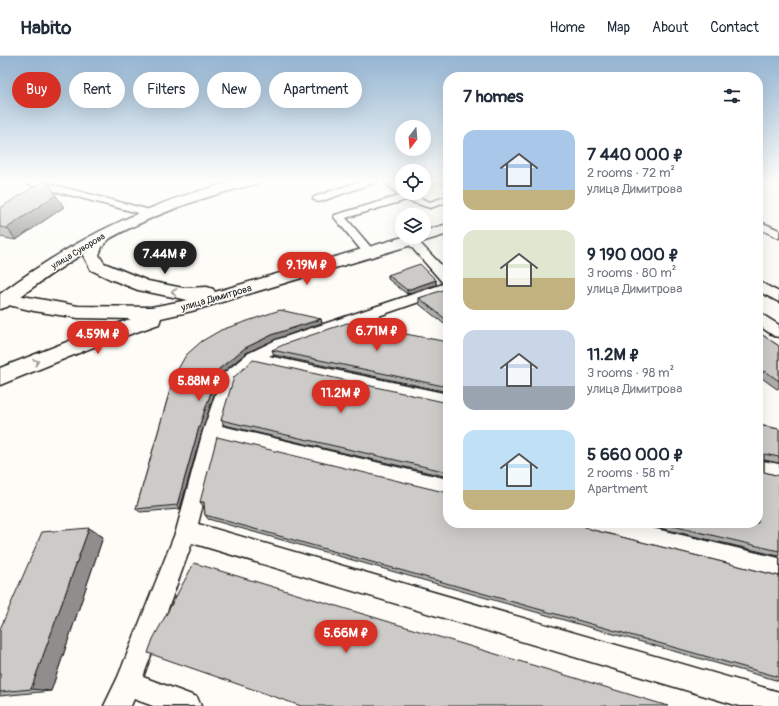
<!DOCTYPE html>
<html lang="en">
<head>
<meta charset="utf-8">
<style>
	body { margin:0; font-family:Pangolin,sans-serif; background:#f2f2f3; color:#1f2937; height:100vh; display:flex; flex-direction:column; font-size:15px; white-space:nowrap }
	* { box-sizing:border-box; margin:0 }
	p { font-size:13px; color:#747a83 }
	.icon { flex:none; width:22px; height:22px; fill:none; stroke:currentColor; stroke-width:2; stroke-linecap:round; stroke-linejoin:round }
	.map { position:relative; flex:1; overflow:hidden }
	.details { position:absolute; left:443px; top:16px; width:320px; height:456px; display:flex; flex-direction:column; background:#fff; border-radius:16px; box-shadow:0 4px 16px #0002 }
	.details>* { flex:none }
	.hud { position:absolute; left:12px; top:16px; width:371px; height:36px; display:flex; gap:8px }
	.needle { width:26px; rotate:196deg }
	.buttons { position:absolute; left:395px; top:64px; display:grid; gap:8px }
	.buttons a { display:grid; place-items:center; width:36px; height:36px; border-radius:50%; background:#fff; box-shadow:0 4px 16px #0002; font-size:20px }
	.price { position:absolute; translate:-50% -34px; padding:0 9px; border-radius:14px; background:#d93025; color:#fff; font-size:13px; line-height:26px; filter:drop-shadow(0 1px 2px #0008) }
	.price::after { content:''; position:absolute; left:50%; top:24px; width:12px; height:9px; margin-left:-6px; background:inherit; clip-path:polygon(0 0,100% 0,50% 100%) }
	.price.on { background:#222; color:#fff }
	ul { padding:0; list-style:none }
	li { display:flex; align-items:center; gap:12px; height:100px; padding:0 20px }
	li span { display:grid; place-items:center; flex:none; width:112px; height:80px; border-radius:12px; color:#555 }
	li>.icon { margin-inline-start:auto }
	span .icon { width:48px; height:48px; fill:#fffc; stroke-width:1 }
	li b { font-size:17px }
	h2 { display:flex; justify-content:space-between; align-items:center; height:48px; padding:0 20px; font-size:17px }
	.chip { padding:0 14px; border-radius:18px; background:#fff; box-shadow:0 4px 16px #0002; font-size:14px; line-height:36px }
	.chip.on { background:#d93025; color:#fff }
	header { display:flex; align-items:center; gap:24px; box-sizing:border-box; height:56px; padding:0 20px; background:#fff; border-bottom:1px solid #e0e1e3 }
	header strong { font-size:19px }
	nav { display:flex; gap:22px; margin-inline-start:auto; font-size:14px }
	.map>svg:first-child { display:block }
</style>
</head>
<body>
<header>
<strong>Habito</strong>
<nav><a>Home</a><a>Map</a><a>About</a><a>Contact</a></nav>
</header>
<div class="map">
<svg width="779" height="650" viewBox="0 0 779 650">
	<rect width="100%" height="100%" fill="#fdfcf7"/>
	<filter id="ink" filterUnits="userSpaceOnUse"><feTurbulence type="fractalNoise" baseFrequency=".025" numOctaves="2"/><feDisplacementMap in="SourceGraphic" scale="8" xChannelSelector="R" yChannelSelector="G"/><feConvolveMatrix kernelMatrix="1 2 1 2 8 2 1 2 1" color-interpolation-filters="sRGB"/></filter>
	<g filter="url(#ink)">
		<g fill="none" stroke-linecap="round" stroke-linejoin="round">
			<defs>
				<g id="lane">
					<polygon points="27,124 35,124 154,155 155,157 154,159 146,159 27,128 26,126"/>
					<polygon points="363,124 378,124 376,126 322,145 318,146 313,143 314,141"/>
					<polygon points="383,124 394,124 402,132 402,137 408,137 430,146 448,140 448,146 430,152 406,144 346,162 375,196 373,199 365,199 334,161 335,159 399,140"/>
					<polygon points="758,165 779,174 779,182 758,172"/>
					<polygon points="407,182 415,182 448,216 448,236 286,292 269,300 448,338 448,352 255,308 235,326 222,370 448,423 448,441 219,384 198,468 779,636 779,650 739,650 192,487 143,621 197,641 201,650 153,650 134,643 131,650 104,650 118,621 176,475 203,375 222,319 247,298 276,284 446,227 443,227 407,186 405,184"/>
					<polygon points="758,225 779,236 779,246 758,235"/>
					<polygon points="758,257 763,259 779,269 779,281 774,280 758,269"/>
					<polygon points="758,404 779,408 779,426 758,420"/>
					<polygon points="579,467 631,467 779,502 779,524 589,477 582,474"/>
				</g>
				<path id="secondary" d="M448 168V178L192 255 161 262 159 268 91 292 0 329V312L77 282 131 263 78 262 34 255 0 247V239L6 237 78 250 151 251 188 244 138 234 110 223 91 214 83 199C87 186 96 171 112 175L114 178 102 191 99 199 104 207 148 225 183 232 207 231 213 233 215 236 403 181H424V175Z"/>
				<path id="primary" d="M237 124H260L258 127C232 134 205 141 179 151 116 174 59 210 7 251L0 253V238C48 202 100 172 156 150 182 139 210 132 237 124Z"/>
			</defs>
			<use href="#lane" stroke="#1c1c1c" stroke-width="3"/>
			<use href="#secondary" stroke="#1c1c1c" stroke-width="3"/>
			<use href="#primary" stroke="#1c1c1c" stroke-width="3"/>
			<use href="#lane" fill="#fdfcf7" fill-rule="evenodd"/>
			<use href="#secondary" fill="#fdfcf7" fill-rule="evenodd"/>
			<use href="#primary" fill="#fdfcf7" fill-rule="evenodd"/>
		</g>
		<g fill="#afafac" stroke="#1c1c1c">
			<polygon points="431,124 448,124 448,130"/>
			<polygon points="64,151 16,184 0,181 0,152"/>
			<polygon points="388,219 436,224 436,229 407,238 388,223"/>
			<polygon points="448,235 448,271 419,248 419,242"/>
			<polygon points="321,263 322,267 276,283 246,297 221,318 202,375 180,453 140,456 136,453 174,320"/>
			<polygon points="758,276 779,290 779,332 777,333 759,320 758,321"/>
			<polygon points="448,286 448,336 274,299 272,294"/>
			<polygon points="448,347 448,421 224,369 221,364"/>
			<polygon points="758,369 779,373 779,407 764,404 764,416 779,420 779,500 638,467 758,467"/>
			<polygon points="448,437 585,471 593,474 779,520 779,625 208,463 205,459 204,451 200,446"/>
			<polygon points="89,472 103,481 51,635 0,640 0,573"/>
		</g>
		<g fill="#8f8e8c" stroke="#1c1c1c">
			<polygon points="56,139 64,151 16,184 7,172"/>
			<polygon points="436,224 436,229 407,238 407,234"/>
			<polygon points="321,263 322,267 276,283 246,297 221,318 202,375 180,453 177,449 199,371 219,313 245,292 274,278"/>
			<polygon points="765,315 759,320 758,321 758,319"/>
			<polygon points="89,472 103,481 51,635 31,633"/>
		</g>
		<g fill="#cccbc8" stroke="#1c1c1c">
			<polygon points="45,124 47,125 56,139 7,172 0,171 0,152"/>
			<polygon points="420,208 436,224 407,234 388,219"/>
			<polygon points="446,233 448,235 448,265 419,242"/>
			<polygon points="280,254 321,263 274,278 245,292 219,313 199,371 177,449 136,453 174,320 186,299 202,285 221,274"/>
			<polygon points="347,267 448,286 448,331 272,294 285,288"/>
			<polygon points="758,276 779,290 779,325 765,315 758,319"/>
			<polygon points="253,304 448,347 448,416 221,364 234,321"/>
			<polygon points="758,369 779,373 779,401 764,398 764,416 779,420 779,495 660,467 758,467"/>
			<polygon points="217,381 448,437 448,467 583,467 585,471 593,474 779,520 779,621 205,459 204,446 200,446"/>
			<polygon points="89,472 31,633 0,636 0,573 42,476"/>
			<polygon points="194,507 668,650 301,650 148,597 153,583"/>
		</g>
		<defs><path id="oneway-chevron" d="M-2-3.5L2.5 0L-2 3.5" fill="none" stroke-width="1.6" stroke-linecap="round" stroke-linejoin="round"/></defs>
		<g stroke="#989794">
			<use href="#oneway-chevron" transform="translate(174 236) rotate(-169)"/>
			<use href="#oneway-chevron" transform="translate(36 306) rotate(-21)"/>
		</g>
	</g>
	<linearGradient id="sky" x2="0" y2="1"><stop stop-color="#94b5d2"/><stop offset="0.58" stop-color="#fefefb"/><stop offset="1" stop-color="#fefefb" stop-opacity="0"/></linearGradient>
	<rect width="779" height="215" fill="url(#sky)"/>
	<g text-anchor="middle" stroke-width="3" stroke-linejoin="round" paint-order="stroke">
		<g font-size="9" fill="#1c1c1c" stroke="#fdfcf7">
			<text transform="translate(78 195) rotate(-31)" y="3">улица Суворова</text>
		</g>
		<g font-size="10" fill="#1c1c1c" stroke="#fdfcf7">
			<text transform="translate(216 241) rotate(-16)" y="4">улица Димитрова</text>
		</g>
	</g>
</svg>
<div class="buttons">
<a><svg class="needle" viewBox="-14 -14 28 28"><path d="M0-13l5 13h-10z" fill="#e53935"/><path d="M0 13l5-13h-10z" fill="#747a83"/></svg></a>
<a><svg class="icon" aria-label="locate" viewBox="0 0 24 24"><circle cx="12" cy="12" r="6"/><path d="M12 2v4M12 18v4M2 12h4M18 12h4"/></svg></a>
<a><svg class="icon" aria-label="layers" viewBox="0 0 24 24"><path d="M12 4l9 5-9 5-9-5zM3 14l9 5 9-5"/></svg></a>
</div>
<b class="price on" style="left:165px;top:219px">7.44M ₽</b>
<b class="price" style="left:307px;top:230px">9.19M ₽</b>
<b class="price" style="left:377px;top:296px">6.71M ₽</b>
<b class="price" style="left:98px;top:299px">4.59M ₽</b>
<b class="price" style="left:199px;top:346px">5.88M ₽</b>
<b class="price" style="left:341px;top:358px">11.2M ₽</b>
<b class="price" style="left:346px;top:598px">5.66M ₽</b>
<div class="hud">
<a class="chip on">Buy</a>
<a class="chip">Rent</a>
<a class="chip">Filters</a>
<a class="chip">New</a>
<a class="chip">Apartment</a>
</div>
<section class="details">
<h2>7 homes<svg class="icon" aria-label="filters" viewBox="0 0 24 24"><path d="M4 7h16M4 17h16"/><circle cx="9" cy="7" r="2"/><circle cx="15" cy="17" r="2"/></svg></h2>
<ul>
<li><span style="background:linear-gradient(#a9c7e8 75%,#c2b280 0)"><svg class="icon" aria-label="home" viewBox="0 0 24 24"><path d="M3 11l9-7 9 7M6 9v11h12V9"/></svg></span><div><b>7 440 000 ₽</b><p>2 rooms · 72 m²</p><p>улица Димитрова</p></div></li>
<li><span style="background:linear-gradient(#dfe7d0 60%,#c2b280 0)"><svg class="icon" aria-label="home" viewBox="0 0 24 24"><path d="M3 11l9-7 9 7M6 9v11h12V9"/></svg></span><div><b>9 190 000 ₽</b><p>3 rooms · 80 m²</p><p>улица Димитрова</p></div></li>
<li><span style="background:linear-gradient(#c9d6e8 70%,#9aa5b1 0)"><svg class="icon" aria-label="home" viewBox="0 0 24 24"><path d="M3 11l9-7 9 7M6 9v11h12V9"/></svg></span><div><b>11.2M ₽</b><p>3 rooms · 98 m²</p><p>улица Димитрова</p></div></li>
<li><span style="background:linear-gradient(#bfe0f5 75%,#c2b280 0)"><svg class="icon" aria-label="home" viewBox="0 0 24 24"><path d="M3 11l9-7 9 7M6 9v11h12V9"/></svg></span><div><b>5 660 000 ₽</b><p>2 rooms · 58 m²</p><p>Apartment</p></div></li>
</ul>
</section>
</div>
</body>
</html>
